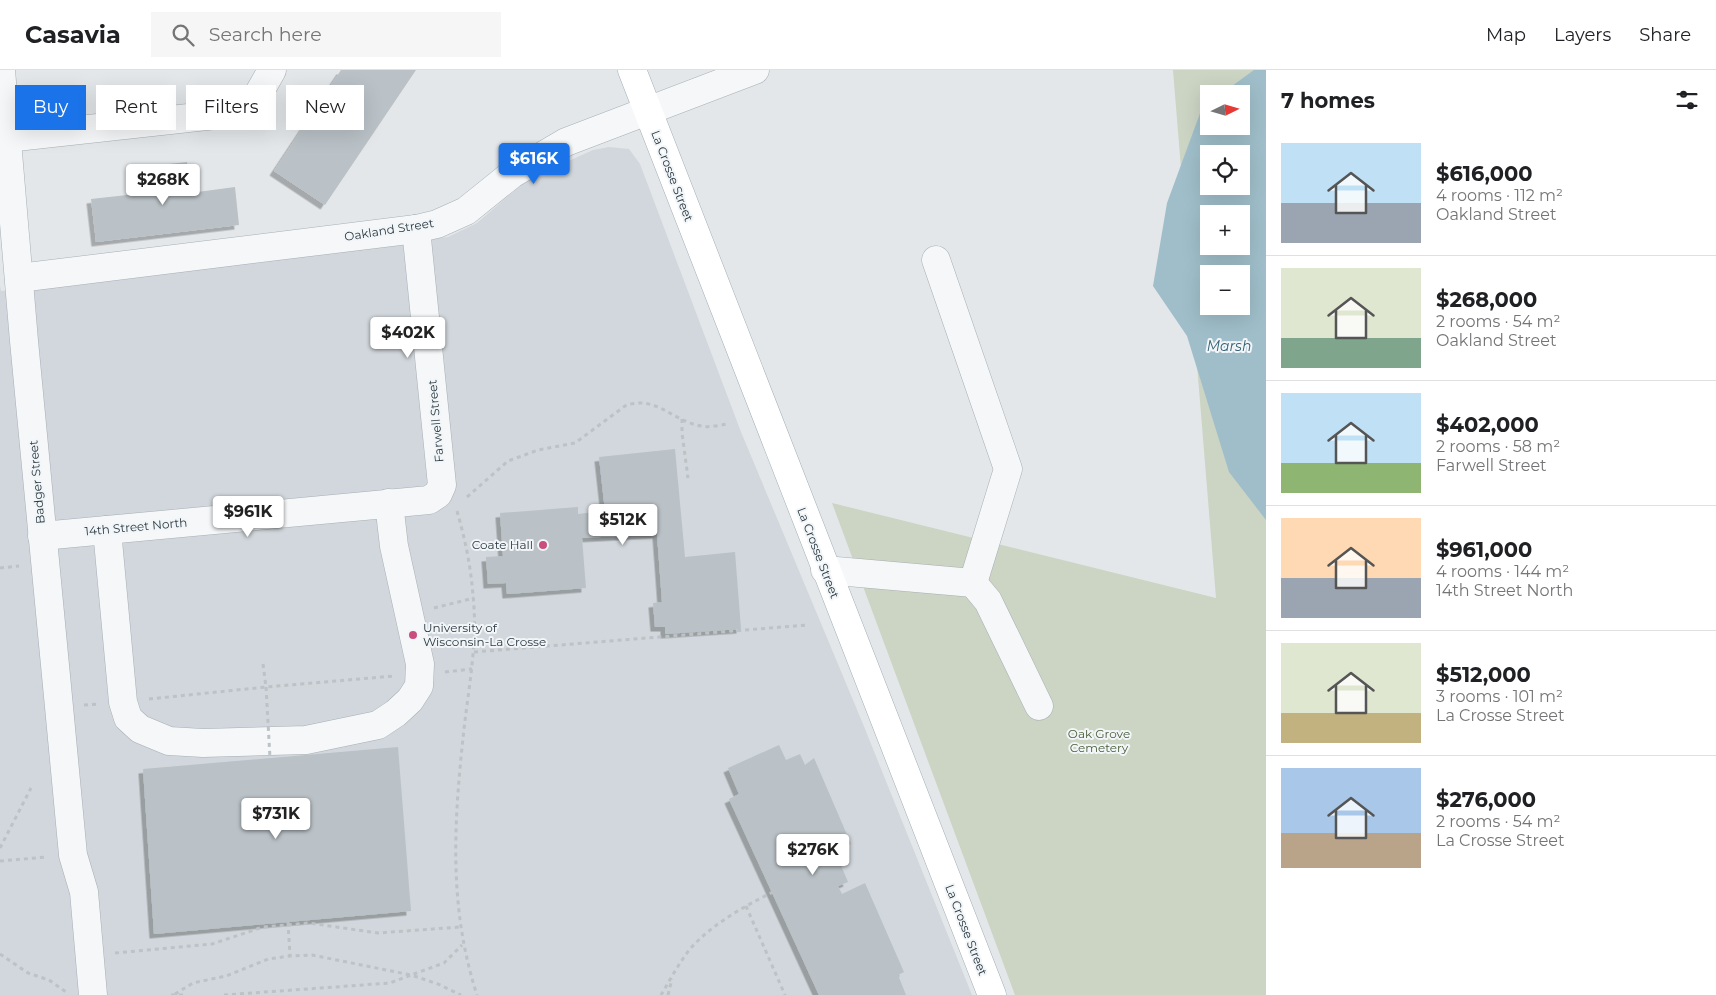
<!DOCTYPE html>
<html lang="en">
<head>
<meta charset="utf-8">
<style>
	body { margin:0; font-family:Montserrat,sans-serif; background:#f6f6f6; color:#202124; height:100vh; display:flex; flex-direction:column; font-size:19px; white-space:nowrap }
	* { box-sizing:border-box; margin:0 }
	p { font-size:16px; color:#757577 }
	.icon { flex:none; width:28px; height:28px; fill:none; stroke:currentColor; stroke-width:2; stroke-linecap:round; stroke-linejoin:round }
	.map { position:relative; flex:1; overflow:hidden }
	.panel { display:flex; flex-direction:column; background:#fff; width:450px }
	.panel>* { flex:none }
	.banner { position:absolute; left:15px; top:15px; width:475px; height:45px; display:flex; gap:10px }
	.needle { width:32px; rotate:85deg }
	.buttons { position:absolute; left:1200px; top:15px; display:grid; gap:10px }
	.buttons a { display:grid; place-items:center; width:50px; height:50px; border-radius:0px; background:#fff; box-shadow:0 5px 20px #0002; font-size:25px }
	.price { position:absolute; translate:-50% -42px; padding:0 11px; border-radius:5px; background:#fff; color:#222; font-size:16px; line-height:32px; filter:drop-shadow(0 1px 2px #0008) }
	.price::after { content:''; position:absolute; left:50%; top:30px; width:15px; height:11px; margin-left:-8px; background:inherit; clip-path:polygon(0 0,100% 0,50% 100%) }
	.price.active { background:#1a73e8; color:#fff }
	ul { padding:0; list-style:none }
	li { display:flex; align-items:center; gap:15px; height:125px; padding:0 15px }
	li+li { border-top:1px solid #e0e0e0 }
	li span { display:grid; place-items:center; flex:none; width:140px; height:100px; border-radius:0px; color:#555 }
	li>.icon { margin-inline-start:auto }
	span .icon { width:60px; height:60px; fill:#fffc; stroke-width:1 }
	li b { font-size:21px }
	h2 { display:flex; justify-content:space-between; align-items:center; height:60px; padding:0 15px; font-size:21px }
	.chip { padding:0 18px; border-radius:0px; background:#fff; box-shadow:0 5px 20px #0002; font-size:18px; line-height:45px }
	.chip.active { background:#1a73e8; color:#fff }
	header { display:flex; align-items:center; gap:30px; box-sizing:border-box; height:70px; padding:0 25px; background:#fff; border-bottom:1px solid #e0e0e0 }
	header strong { font-size:24px }
	nav { display:flex; gap:28px; margin-inline-start:auto; font-size:18px }
	.search { width:350px; height:45px; background:#f6f6f6; display:flex; align-items:center; gap:12px; box-sizing:border-box; padding:0 18px; border-radius:0px; color:#757577; font-size:19px }
	main { display:flex; flex:1; min-height:0 }
	.map>svg:first-child { display:block }
</style>
</head>
<body>
<header>
<strong>Casavia</strong>
<div class="search"><svg class="icon" aria-label="search" viewBox="0 0 24 24"><circle cx="10" cy="10" r="6"/><path d="M15 15l6 6"/></svg>Search here</div>
<nav><a>Map</a><a>Layers</a><a>Share</a></nav>
</header>
<main>
<div class="map">
<svg width="1266" height="925" viewBox="0 0 1266 925">
	<defs>
		<filter id="shadow"><feDropShadow dx="-4.5" dy="4.5" stdDeviation="0" flood-color="#0004"/></filter>
	</defs>
	<rect width="100%" height="100%" fill="#e3e7ea"/>
	<polygon fill="#d1d7dc" points="609,77 629,79 640,94 741,362 863,654 972,925 0,925 0,216 1,221 448,167 477,153 527,110 593,80"/>
	<path fill="#ccd4c4" fill-rule="evenodd" d="M1173 0H1266V925H1015L832 433 1216 528ZM1209 24H1241V56H1209ZM1209 84H1241V116H1209ZM1209 144H1241V176H1209ZM1209 204H1241V236H1209Z"/>
	<path fill="#9fbec9" fill-rule="evenodd" d="M1254 0H1266V450L1229 402 1187 266 1153 216 1167 133 1202 38 1209 33V56H1241V24H1221ZM1209 84H1241V116H1209ZM1209 144H1241V176H1209ZM1209 204H1241V236H1209Z"/>
	<g fill="#bac2c7" filter="url(#shadow)">
		<polygon points="341,0 416,0 325,135 274,101"/>
		<polygon points="187,92 190,123 235,117 239,155 96,172 91,129 136,124 133,98"/>
		<polygon points="675,379 685,487 735,482 741,559 665,564 665,557 655,557 653,533 662,532 657,464 582,468 586,518 507,524 506,513 488,514 486,487 503,486 500,443 578,437 578,444 605,441 599,387"/>
		<polygon points="779,675 786,690 800,684 805,695 814,688 851,774 835,781 848,812 838,816 842,824 865,813 904,902 898,905 906,925 819,925 729,729 739,724 728,698"/>
		<polygon points="398,677 411,841 154,864 143,699"/>
	</g>
	<g fill="none" stroke-linecap="round" stroke-linejoin="round">
		<defs>
			<g id="minor">
				<polyline points="1,0 24,271 59,637 73,785 84,822 93,925"/>
				<polyline points="7,68 243,42 251,37 272,0"/>
				<polyline points="936,190 1008,399 973,513"/>
				<polyline points="19,208 416,159 437,154 466,141 512,104 566,72 755,0"/>
				<polyline points="107,460 123,632 128,648 140,659 169,671 203,673 306,670 378,655 396,643 410,630 419,616 420,594 394,476 389,433"/>
				<polyline points="42,466 429,430 438,424 442,415 416,159"/>
				<polyline points="825,500 973,513 988,531 1039,636"/>
			</g>
			<polyline id="major" points="632,0 992,925"/>
		</defs>
		<use href="#minor" stroke="#a8afb4" stroke-width="29"/>
		<use href="#major" stroke="#a2afb6" stroke-width="29"/>
		<g stroke="#bcc2c6" stroke-width="3" stroke-dasharray="4 4" stroke-linecap="butt">
			<polyline points="682,349 682,363 688,408"/>
			<path d="M467 427 508 391 538 380 575 373 625 336C655 324 672 351 701 356 709 358 720 355 728 354"/>
			<path d="M457 441C465 469 471 497 473 526 478 570 469 615 464 659 454 750 448 836 477 925"/>
			<polyline points="0,498 19,496"/>
			<polyline points="434,538 474,528"/>
			<polyline points="474,582 807,555"/>
			<polyline points="263,594 266,617"/>
			<polyline points="445,602 472,599"/>
			<polyline points="149,629 266,617 394,606"/>
			<polyline points="84,635 98,634"/>
			<polyline points="0,778 31,718"/>
			<polyline points="0,791 47,787"/>
			<polyline points="746,836 785,925"/>
			<polyline points="115,883 212,874 263,857 309,853 378,863 460,857"/>
			<polyline points="0,884 28,903 49,910 66,922"/>
			<polyline points="175,924 193,913 226,906 268,889 290,886 312,885 411,905 444,893 462,875"/>
			<polyline points="171,925 184,925"/>
			<polyline points="224,925 390,913 411,905 438,914 461,925"/>
			<path d="M661 925C670 910 679 893 690 879 712 854 743 837 773 822"/>
			<polyline points="668,925 672,909"/>
		</g>
		<use href="#minor" stroke="#f5f7f9" stroke-width="28"/>
		<use href="#major" stroke="#fff" stroke-width="28"/>
		<g stroke="#bcc2c6" stroke-width="3" stroke-dasharray="4 4" stroke-linecap="butt">
			<polyline points="266,617 270,688"/>
			<polyline points="288,852 290,886"/>
		</g>
	</g>
	<g fill="#ca4d7f" stroke="#f2f6f8" stroke-width="2">
		<circle cx="543" cy="475" r="5"/>
		<circle cx="413" cy="565" r="5"/>
	</g>
	<g text-anchor="middle" stroke-width="4" stroke-linejoin="round" paint-order="stroke">
		<g font-size="12" fill="#2b3942" stroke="#f2f6f8">
			<text transform="translate(672 106) rotate(69)" y="4">La Crosse Street</text>
			<text transform="translate(389 160) rotate(-9)" y="4">Oakland Street</text>
			<text transform="translate(436 351) rotate(-95)" y="4">Farwell Street</text>
			<text transform="translate(37 412) rotate(-95)" y="4">Badger Street</text>
			<text transform="translate(136 457) rotate(-5)" y="4">14th Street North</text>
			<text transform="translate(818 483) rotate(69)" y="4">La Crosse Street</text>
			<text transform="translate(966 860) rotate(69)" y="4">La Crosse Street</text>
		</g>
		<g font-size="12" fill="#2b3942" stroke="#f2f6f8" text-anchor="end">
			<text x="533" y="479">Coate Hall</text>
			<text x="423" y="562" text-anchor="start">University of<tspan x="423" dy="14">Wisconsin-La Crosse</tspan></text>
		</g>
		<g font-size="12" fill="#495d39" stroke="#f2f6f8">
			<text x="1099" y="668">Oak Grove<tspan x="1099" dy="14">Cemetery</tspan></text>
		</g>
		<g font-size="14" font-style="italic" fill="#366274" stroke="#f2f6f8">
			<text x="1229" y="281">Marsh</text>
		</g>
	</g>
</svg>
<div class="buttons">
<a><svg class="needle" viewBox="-14 -14 28 28"><path d="M0-13l5 13h-10z" fill="#e53935"/><path d="M0 13l5-13h-10z" fill="#757577"/></svg></a>
<a><svg class="icon" aria-label="locate" viewBox="0 0 24 24"><circle cx="12" cy="12" r="6"/><path d="M12 2v4M12 18v4M2 12h4M18 12h4"/></svg></a>
<a>+</a>
<a>−</a>
</div>
<b class="price active" style="left:534px;top:115px">$616K</b>
<b class="price" style="left:163px;top:136px">$268K</b>
<b class="price" style="left:408px;top:289px">$402K</b>
<b class="price" style="left:248px;top:468px">$961K</b>
<b class="price" style="left:623px;top:476px">$512K</b>
<b class="price" style="left:276px;top:770px">$731K</b>
<b class="price" style="left:813px;top:806px">$276K</b>
<div class="banner">
<a class="chip active">Buy</a>
<a class="chip">Rent</a>
<a class="chip">Filters</a>
<a class="chip">New</a>
</div>
</div>
<section class="panel">
<h2>7 homes<svg class="icon" aria-label="filters" viewBox="0 0 24 24"><path d="M4 7h16M4 17h16"/><circle cx="9" cy="7" r="2"/><circle cx="15" cy="17" r="2"/></svg></h2>
<ul>
<li><span style="background:linear-gradient(#bfe0f5 60%,#9aa5b1 0)"><svg class="icon" aria-label="home" viewBox="0 0 24 24"><path d="M3 11l9-7 9 7M6 9v11h12V9"/></svg></span><div><b>$616,000</b><p>4 rooms · 112 m²</p><p>Oakland Street</p></div></li>
<li><span style="background:linear-gradient(#dfe7d0 70%,#7fa58c 0)"><svg class="icon" aria-label="home" viewBox="0 0 24 24"><path d="M3 11l9-7 9 7M6 9v11h12V9"/></svg></span><div><b>$268,000</b><p>2 rooms · 54 m²</p><p>Oakland Street</p></div></li>
<li><span style="background:linear-gradient(#bfe0f5 70%,#8fb573 0)"><svg class="icon" aria-label="home" viewBox="0 0 24 24"><path d="M3 11l9-7 9 7M6 9v11h12V9"/></svg></span><div><b>$402,000</b><p>2 rooms · 58 m²</p><p>Farwell Street</p></div></li>
<li><span style="background:linear-gradient(#ffd9b3 60%,#9aa5b1 0)"><svg class="icon" aria-label="home" viewBox="0 0 24 24"><path d="M3 11l9-7 9 7M6 9v11h12V9"/></svg></span><div><b>$961,000</b><p>4 rooms · 144 m²</p><p>14th Street North</p></div></li>
<li><span style="background:linear-gradient(#dfe7d0 70%,#c2b280 0)"><svg class="icon" aria-label="home" viewBox="0 0 24 24"><path d="M3 11l9-7 9 7M6 9v11h12V9"/></svg></span><div><b>$512,000</b><p>3 rooms · 101 m²</p><p>La Crosse Street</p></div></li>
<li><span style="background:linear-gradient(#a9c7e8 65%,#b9a48a 0)"><svg class="icon" aria-label="home" viewBox="0 0 24 24"><path d="M3 11l9-7 9 7M6 9v11h12V9"/></svg></span><div><b>$276,000</b><p>2 rooms · 54 m²</p><p>La Crosse Street</p></div></li>
</ul>
</section>
</main>
</body>
</html>
